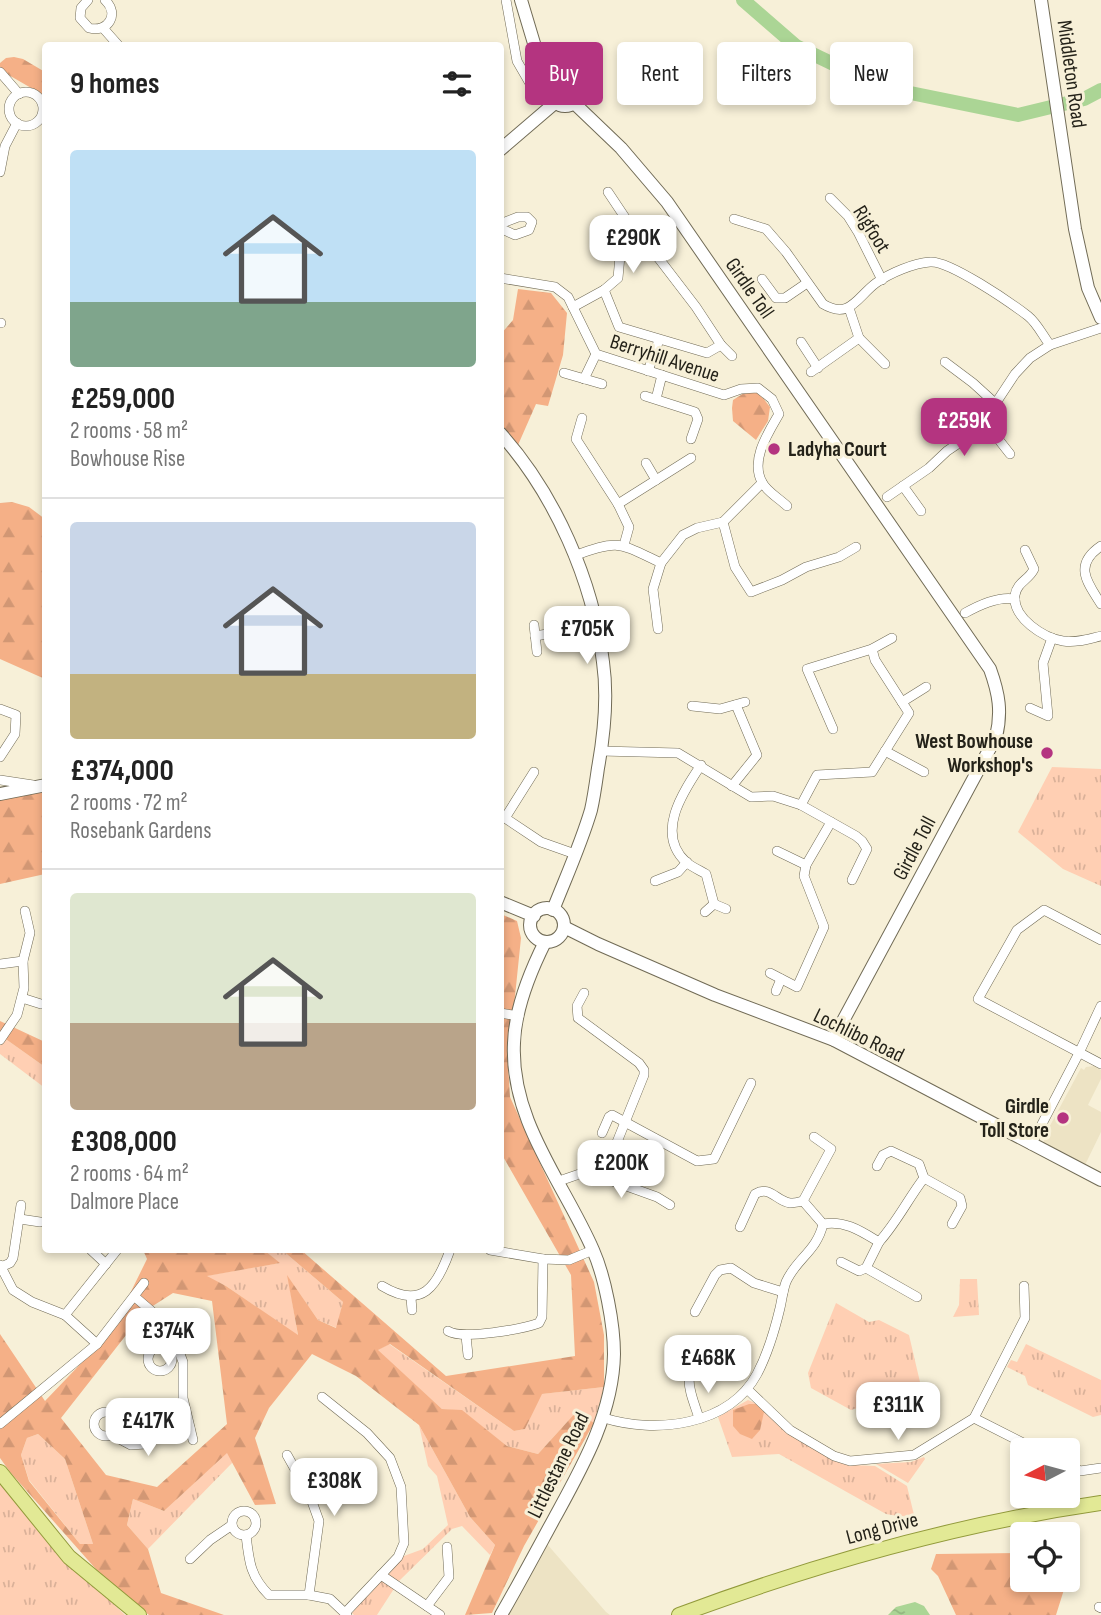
<!DOCTYPE html>
<html lang="en">
<head>
<meta charset="utf-8">
<style>
	body { margin:0; font-family:"Sofia Sans Condensed",sans-serif; background:#f6f6f6; color:#222; height:100vh; display:flex; flex-direction:column; font-size:26px; white-space:nowrap }
	* { box-sizing:border-box; margin:0 }
	p { font-size:23px; color:#767676 }
	.icon { flex:none; width:38px; height:38px; fill:none; stroke:currentColor; stroke-width:2; stroke-linecap:round; stroke-linejoin:round }
	.map { position:relative; flex:1; overflow:hidden }
	.side { position:absolute; left:42px; top:42px; width:462px; height:1211px; display:flex; flex-direction:column; background:#fff; border-radius:7px; box-shadow:0 4px 10px #0003 }
	.side>* { flex:none }
	.banner { position:absolute; left:525px; top:42px; width:471px; height:63px; display:flex; gap:14px }
	.needle { width:46px; rotate:264deg }
	.fabs { position:absolute; left:1010px; top:1438px; display:grid; gap:14px }
	.fabs a { display:grid; place-items:center; width:70px; height:70px; border-radius:7px; background:#fff; box-shadow:0 4px 10px #0003; font-size:35px }
	.price { position:absolute; translate:-50% -60px; padding:0 16px; border-radius:14px; background:#fff; color:#222; font-size:23px; line-height:46px; filter:drop-shadow(0 2px 4px #0008) }
	.price::after { content:''; position:absolute; left:50%; top:42px; width:21px; height:16px; margin-left:-10px; background:inherit; clip-path:polygon(0 0,100% 0,50% 100%) }
	.price.selected { background:#b43480; color:#fff }
	ul { padding:0; list-style:none }
	li { display:grid; align-content:center; gap:14px; height:371px; padding:0 28px }
	li+li { border-top:2px solid #e0e0e0 }
	li span { display:grid; place-items:center; height:217px; border-radius:7px; color:#555 }
	li>.icon { margin-inline-start:auto }
	span .icon { width:126px; height:126px; fill:#fffc; stroke-width:1 }
	li b { font-size:30px }
	h2 { display:flex; justify-content:space-between; align-items:center; height:84px; padding:0 28px; font-size:30px }
	.chip { padding:0 24px; border-radius:7px; background:#fff; box-shadow:0 4px 10px #0003; font-size:24px; line-height:63px }
	.chip.selected { background:#b43480; color:#fff }
	.map>svg:first-child { display:block }
</style>
</head>
<body>
<div class="map">
<svg width="1101" height="1615" viewBox="0 0 1101 1615">
	<defs>
		<pattern id="grass-tufts" width="24" height="20" patternUnits="userSpaceOnUse" patternTransform="scale(1.75)"><rect width="24" height="20" fill="#ffcfb3"/><path d="M3 7l-1-3M5 7V3M7 7l1-3M15 17l-1-3M17 17v-4M19 17l1-3" fill="none" stroke="#dab199"/></pattern>
		<pattern id="forest-firs" width="22" height="20" patternUnits="userSpaceOnUse" patternTransform="scale(1.75)"><rect width="22" height="20" fill="#f5b087"/><path d="M5 1l3.5 6h-7zM16 11l3.5 6h-7z" fill="#d29774"/></pattern>
		<pattern id="water-ripples" width="26" height="14" patternUnits="userSpaceOnUse" patternTransform="scale(1.75)"><rect width="26" height="14" fill="#abd595"/><path d="M2 4q2-2 4 0t4 0M15 11q2-2 4 0t4 0" fill="none" stroke="#93b780"/></pattern>
	</defs>
	<rect width="100%" height="100%" fill="#f7f0d8"/>
	<g fill="#ede3c4">
		<polygon points="1094,1066 1101,1070 1101,1079 1088,1105 1101,1112 1101,1132 1085,1165 1043,1145 1045,1135 1081,1068 1084,1070 1086,1067"/>
		<polygon points="547,1544 606,1612 610,1615 505,1615"/>
	</g>
	<g fill="url(#grass-tufts)">
		<polygon points="1052,767 1101,769 1101,886 1063,869 1018,832"/>
		<polygon points="0,1035 45,1067 45,1088 0,1054"/>
		<polygon points="264,1250 282,1250 343,1302 337,1328 318,1320 288,1277 298,1336 226,1286 205,1276 279,1263"/>
		<polygon points="960,1279 977,1279 979,1315 953,1317 959,1305"/>
		<polygon points="836,1303 869,1322 879,1320 909,1335 923,1395 873,1398 861,1407 851,1410 811,1388 808,1373"/>
		<polygon points="389,1344 514,1431 525,1429 541,1394 604,1387 594,1423 577,1411 538,1454 507,1446 462,1411 442,1409 377,1350"/>
		<polygon points="1026,1344 1101,1380 1101,1415 1093,1417 1028,1385 1025,1376 1007,1367 1011,1360 1017,1362"/>
		<polygon points="748,1400 760,1405 791,1434 852,1465 875,1466 907,1486 915,1519 886,1514 779,1454 732,1457 718,1417"/>
		<polygon points="419,1425 470,1517 495,1545 490,1555 462,1526 452,1529 399,1581 377,1615 354,1615 352,1613 398,1561 404,1556 423,1549 448,1525 437,1476 428,1466"/>
		<polygon points="38,1434 65,1459 93,1544 80,1544 29,1480 21,1455 27,1438"/>
		<polygon points="227,1452 233,1462 148,1549 127,1525 133,1499 164,1511"/>
		<polygon points="924,1457 925,1459 908,1483 876,1464 911,1462"/>
		<polygon points="0,1483 87,1579 125,1615 0,1615"/>
	</g>
	<g fill="url(#forest-firs)" fill-rule="evenodd">
		<polygon points="14,57 23,59 45,72 45,96 0,70 0,63 6,58"/>
		<polygon points="518,289 551,293 567,313 563,355 548,406 536,404 518,445 501,425 500,335 513,320"/>
		<polygon points="744,393 759,393 770,407 768,421 756,440 733,421 732,408 733,400"/>
		<polygon points="12,502 29,507 45,519 45,679 0,659 0,503"/>
		<polygon points="45,788 45,874 0,884 0,799"/>
		<path d="M501 914 517 921 521 938 508 1064 510 1097 594 1282 604 1335V1387L542 1394 525 1429 514 1431 390 1344 378 1350 442 1409 462 1410 507 1446 538 1454 577 1411 594 1423 524 1546 492 1613 465 1615 495 1545 470 1517 419 1425 356 1376 312 1354 269 1408 255 1438 276 1504 255 1505 227 1453 164 1511 133 1499 127 1525 148 1549 161 1593 224 1615H149L110 1585 10 1472 0 1458V1334L45 1401 111 1332 147 1259 143 1250H264L280 1263 207 1276 226 1286 298 1335 287 1275 318 1320 336 1328 343 1302 282 1250H301L446 1376 575 1356 571 1275 501 1153ZM173 1293 212 1301 227 1424 157 1487 106 1475 61 1418 145 1311ZM38 1434 65 1459 93 1544H80L29 1481 21 1455 27 1438Z"/>
		<polygon points="0,1021 45,1042 45,1067 0,1035"/>
		<polygon points="749,1404 757,1404 764,1412 760,1430 752,1439 740,1434 733,1426 733,1410"/>
		<polygon points="1022,1553 1022,1580 1067,1580 1056,1615 956,1615 938,1576 931,1569 936,1554"/>
	</g>
	<polygon fill="url(#water-ripples)" points="915,1602 924,1606 930,1615 888,1615 896,1607"/>
	<g fill="none" stroke-linecap="round" stroke-linejoin="round">
		<polyline stroke="#abd595" stroke-width="14" points="743,0 796,46 881,87 1018,115 1084,99 1101,90"/>
		<defs>
			<g id="street">
				<path d="M88 0 81 8 80 18 89 28C108 33 120 14 105 0"/>
				<polyline points="506,0 517,61 532,87"/>
				<polyline points="103,28 119,46"/>
				<polyline points="0,72 19,94"/>
				<circle cx="26" cy="109" r="17"/>
				<polyline points="0,172 5,146 17,123"/>
				<polyline points="608,192 636,234 650,247 696,307 721,345 732,356"/>
				<polyline points="830,198 848,216 858,232 882,280"/>
				<path d="M734 219 766 229 786 252 823 304C850 320 857 297 876 283 890 273 914 263 930 262 949 260 1011 303 1028 316 1037 323 1043 336 1050 345"/>
				<polyline points="500,224 518,217 527,217 532,222 529,230 515,235 500,228"/>
				<path d="M500 278 555 287 568 297 596 354 724 395 741 389 758 388 772 399 779 414C768 433 750 460 762 482 766 491 780 499 787 506"/>
				<polyline points="762,279 776,298 785,298 807,283"/>
				<polyline points="604,290 619,327 707,353 721,345"/>
				<polyline points="573,307 604,290 618,278 621,245 636,234"/>
				<polyline points="0,323 1,323"/>
				<polyline points="859,338 885,364"/>
				<polyline points="801,342 818,368"/>
				<polyline points="945,362 973,383 996,404"/>
				<polyline points="648,371 659,340"/>
				<polyline points="811,372 859,338 849,308"/>
				<polyline points="564,373 602,384"/>
				<polyline points="584,379 596,354"/>
				<polyline points="645,396 695,412 698,419 691,439"/>
				<polyline points="656,399 662,375"/>
				<polyline points="582,418 576,439 618,504 629,527 624,545"/>
				<polyline points="984,421 1010,454"/>
				<polyline points="646,463 656,480"/>
				<polyline points="903,486 921,511"/>
				<polyline points="887,497 929,468 947,451 978,430 1015,374 1030,358 1050,345 1101,328"/>
				<polyline points="618,504 691,458"/>
				<polyline points="723,522 735,567 751,592 782,580 806,567 839,557 856,547"/>
				<path d="M1101 546C1073 565 1087 582 1101 604"/>
				<path d="M1025 550 1034 569C1029 580 1017 582 1015 595 1012 618 1044 638 1063 641 1076 643 1088 639 1101 636"/>
				<path d="M574 556C619 539 619 543 661 563"/>
				<path d="M965 613C979 605 999 596 1015 599"/>
				<polyline points="534,625 537,652"/>
				<polyline points="658,629 653,589 661,563 683,535 697,528 723,522 762,483"/>
				<polyline points="535,636 596,626"/>
				<polyline points="902,702 926,687"/>
				<polyline points="692,706 720,709 745,702"/>
				<polyline points="1030,708 1048,716 1043,663 1052,638"/>
				<polyline points="0,709 16,715 15,734 0,757"/>
				<polyline points="833,729 807,669 872,649 892,638"/>
				<polyline points="601,751 678,753 751,797 773,796 801,805 856,836 862,841 867,849 852,880"/>
				<polyline points="885,751 924,772"/>
				<path d="M701 765C683 792 655 833 686 862 692 867 699 870 706 874L714 904 705 912"/>
				<polyline points="534,772 505,818 541,842 575,854"/>
				<polyline points="0,780 33,785"/>
				<polyline points="732,786 757,755 736,705"/>
				<polyline points="801,805 817,775 872,772 909,713 875,660 872,649"/>
				<polyline points="777,851 806,865"/>
				<polyline points="655,881 678,872 687,862"/>
				<polyline points="714,904 726,909"/>
				<polyline points="1101,940 1044,910 1017,930 978,999 1101,1064"/>
				<polyline points="0,964 23,961"/>
				<polyline points="770,973 797,987 824,927 804,876 806,865 831,822"/>
				<polyline points="776,991 781,979"/>
				<polyline points="22,998 41,1004 46,1004"/>
				<polyline points="500,1013 519,1016"/>
				<polyline points="0,1040 17,1015 24,988 23,961 30,933 25,911"/>
				<polyline points="602,1133 609,1117 612,1115 697,1161 714,1159 751,1083"/>
				<polyline points="814,1137 831,1149 803,1201 823,1224"/>
				<polyline points="1031,1145 1079,1053 1101,1006"/>
				<polyline points="877,1166 883,1155 891,1151 919,1164 924,1178"/>
				<polyline points="597,1167 607,1179 657,1197 670,1205"/>
				<polyline points="924,1178 960,1198 962,1206 952,1224"/>
				<path d="M557 1182C577 1174 600 1170 613 1152L644 1075V1070L639 1063 578 1018 577 1006 584 993"/>
				<polyline points="20,1219 40,1222"/>
				<path d="M823 1224C845 1220 861 1231 879 1242 897 1222 908 1199 924 1178"/>
				<path d="M740 1227 755 1194C770 1185 776 1201 790 1203 794 1203 799 1202 803 1201"/>
				<polyline points="91,1250 106,1264"/>
				<polyline points="490,1250 543,1259 569,1260 593,1250"/>
				<polyline points="841,1262 859,1271 866,1268 879,1242"/>
				<polyline points="0,1265 13,1290 32,1302 65,1315 97,1344"/>
				<polyline points="1,1267 10,1263 13,1258 21,1205"/>
				<polyline points="866,1268 917,1297"/>
				<path d="M382 1286C422 1310 437 1287 450 1250"/>
				<polyline points="135,1297 170,1327 183,1362 183,1398 193,1440"/>
				<polyline points="411,1298 412,1310"/>
				<polyline points="695,1312 715,1275 720,1270 731,1268 754,1283 783,1292"/>
				<polyline points="65,1315 117,1250"/>
				<path d="M448 1331C462 1340 523 1329 539 1323L542 1317 543 1259"/>
				<polyline points="466,1336 468,1355"/>
				<circle cx="160" cy="1359" r="12"/>
				<path d="M699 1350C684 1382 688 1385 699 1418"/>
				<polyline points="747,1389 790,1430 834,1456 850,1461 914,1455 974,1418 1025,1318 1024,1286"/>
				<polyline points="322,1397 367,1433 390,1458 401,1487 404,1543 398,1557 345,1613"/>
				<circle cx="106" cy="1424" r="12"/>
				<path d="M604 1418C655 1434 729 1426 757 1374 767 1355 775 1329 780 1308 782 1299 783 1290 786 1282 796 1259 817 1251 823 1224"/>
				<polyline points="974,1418 1039,1451"/>
				<polyline points="0,1424 97,1344 144,1283"/>
				<polyline points="112,1435 131,1445 145,1444 173,1431 190,1428"/>
				<polyline points="287,1455 310,1496 319,1521 309,1595"/>
				<polyline points="1068,1465 1080,1471 1101,1468"/>
				<circle cx="244" cy="1523" r="12"/>
				<path d="M246 1535C249 1561 250 1576 269 1595H309L330 1599 347 1615"/>
				<polyline points="190,1559 210,1540 232,1525"/>
				<polyline points="381,1575 440,1615"/>
				<polyline points="427,1606 449,1577 447,1547"/>
				<polyline points="1099,1607 1101,1608"/>
			</g>
			<g id="secondary">
				<polyline points="521,0 536,50 557,84"/>
				<polyline points="1041,0 1075,229 1088,288 1101,318"/>
				<circle cx="565" cy="93" r="13"/>
				<path d="M574 103 621 148 667 202 990 669C999 694 1002 712 996 737L837 1032 834 1040"/>
				<polyline points="500,150 556,102"/>
				<path d="M500 433C555 494 593 581 603 662 608 697 604 735 598 768 596 782 594 797 591 810 581 844 566 877 553 910"/>
				<polyline points="0,794 46,785"/>
				<polyline points="500,902 534,916"/>
				<circle cx="547" cy="925" r="17"/>
				<polyline points="564,927 598,944 715,995 834,1040 1101,1180"/>
				<path d="M501 1615C520 1582 537 1550 555 1517 583 1466 613 1413 614 1354 614 1324 605 1277 593 1250 564 1183 510 1121 514 1043 515 1009 530 972 545 942"/>
			</g>
			<g id="primary">
				<polyline points="0,1472 69,1557 139,1615"/>
				<path d="M679 1615C816 1564 956 1524 1101 1503"/>
			</g>
		</defs>
		<use href="#street" stroke="#716b56" stroke-width="10"/>
		<use href="#secondary" stroke="#716b56" stroke-width="14"/>
		<use href="#primary" stroke="#929a3b" stroke-width="16"/>
		<use href="#street" stroke="#fff" stroke-width="9"/>
		<use href="#secondary" stroke="#fff" stroke-width="12"/>
		<use href="#primary" stroke="#e2e995" stroke-width="14"/>
	</g>
	<g fill="#b43480" stroke="#f7f0d8" stroke-width="2.5">
		<circle cx="774" cy="449" r="7"/>
		<circle cx="1047" cy="753" r="7"/>
		<circle cx="1063" cy="1118" r="7"/>
	</g>
	<g text-anchor="middle" stroke-width="6" stroke-linejoin="round" paint-order="stroke">
		<g font-size="21" fill="#242219" stroke="#f7f0d8">
			<text transform="translate(1072 74) rotate(82)" y="7">Middleton Road</text>
			<text transform="translate(872 229) rotate(58)" y="7">Rigfoot</text>
			<text transform="translate(750 288) rotate(55)" y="7">Girdle Toll</text>
			<text transform="translate(665 358) rotate(18)" y="7">Berryhill Avenue</text>
			<text transform="translate(914 848) rotate(-62)" y="7">Girdle Toll</text>
			<text transform="translate(859 1035) rotate(26)" y="7">Lochlibo Road</text>
			<text transform="translate(558 1465) rotate(-64)" y="7">Littlestane Road</text>
			<text transform="translate(882 1528) rotate(-15)" y="7">Long Drive</text>
		</g>
		<g font-size="21" font-weight="bold" fill="#242219" stroke="#f7f0d8" text-anchor="end">
			<text x="788" y="456" text-anchor="start">Ladyha Court</text>
			<text x="1033" y="748">West Bowhouse<tspan x="1033" dy="24">Workshop's</tspan></text>
			<text x="1049" y="1113">Girdle<tspan x="1049" dy="24">Toll Store</tspan></text>
		</g>
	</g>
</svg>
<div class="fabs">
<a><svg class="needle" viewBox="-14 -14 28 28"><path d="M0-13l5 13h-10z" fill="#e53935"/><path d="M0 13l5-13h-10z" fill="#767676"/></svg></a>
<a><svg class="icon" aria-label="locate" viewBox="0 0 24 24"><circle cx="12" cy="12" r="6"/><path d="M12 2v4M12 18v4M2 12h4M18 12h4"/></svg></a>
</div>
<b class="price" style="left:633px;top:275px">£290K</b>
<b class="price selected" style="left:964px;top:458px">£259K</b>
<b class="price" style="left:587px;top:666px">£705K</b>
<b class="price" style="left:621px;top:1200px">£200K</b>
<b class="price" style="left:168px;top:1368px">£374K</b>
<b class="price" style="left:708px;top:1395px">£468K</b>
<b class="price" style="left:898px;top:1442px">£311K</b>
<b class="price" style="left:148px;top:1458px">£417K</b>
<b class="price" style="left:334px;top:1518px">£308K</b>
<div class="banner">
<a class="chip selected">Buy</a>
<a class="chip">Rent</a>
<a class="chip">Filters</a>
<a class="chip">New</a>
</div>
<section class="side">
<h2>9 homes<svg class="icon" aria-label="filters" viewBox="0 0 24 24"><path d="M4 7h16M4 17h16"/><circle cx="9" cy="7" r="2"/><circle cx="15" cy="17" r="2"/></svg></h2>
<ul>
<li><span style="background:linear-gradient(#bfe0f5 70%,#7fa58c 0)"><svg class="icon" aria-label="home" viewBox="0 0 24 24"><path d="M3 11l9-7 9 7M6 9v11h12V9"/></svg></span><div><b>£259,000</b><p>2 rooms · 58 m²</p><p>Bowhouse Rise</p></div></li>
<li><span style="background:linear-gradient(#c9d6e8 70%,#c2b280 0)"><svg class="icon" aria-label="home" viewBox="0 0 24 24"><path d="M3 11l9-7 9 7M6 9v11h12V9"/></svg></span><div><b>£374,000</b><p>2 rooms · 72 m²</p><p>Rosebank Gardens</p></div></li>
<li><span style="background:linear-gradient(#dfe7d0 60%,#b9a48a 0)"><svg class="icon" aria-label="home" viewBox="0 0 24 24"><path d="M3 11l9-7 9 7M6 9v11h12V9"/></svg></span><div><b>£308,000</b><p>2 rooms · 64 m²</p><p>Dalmore Place</p></div></li>
</ul>
</section>
</div>
</body>
</html>
